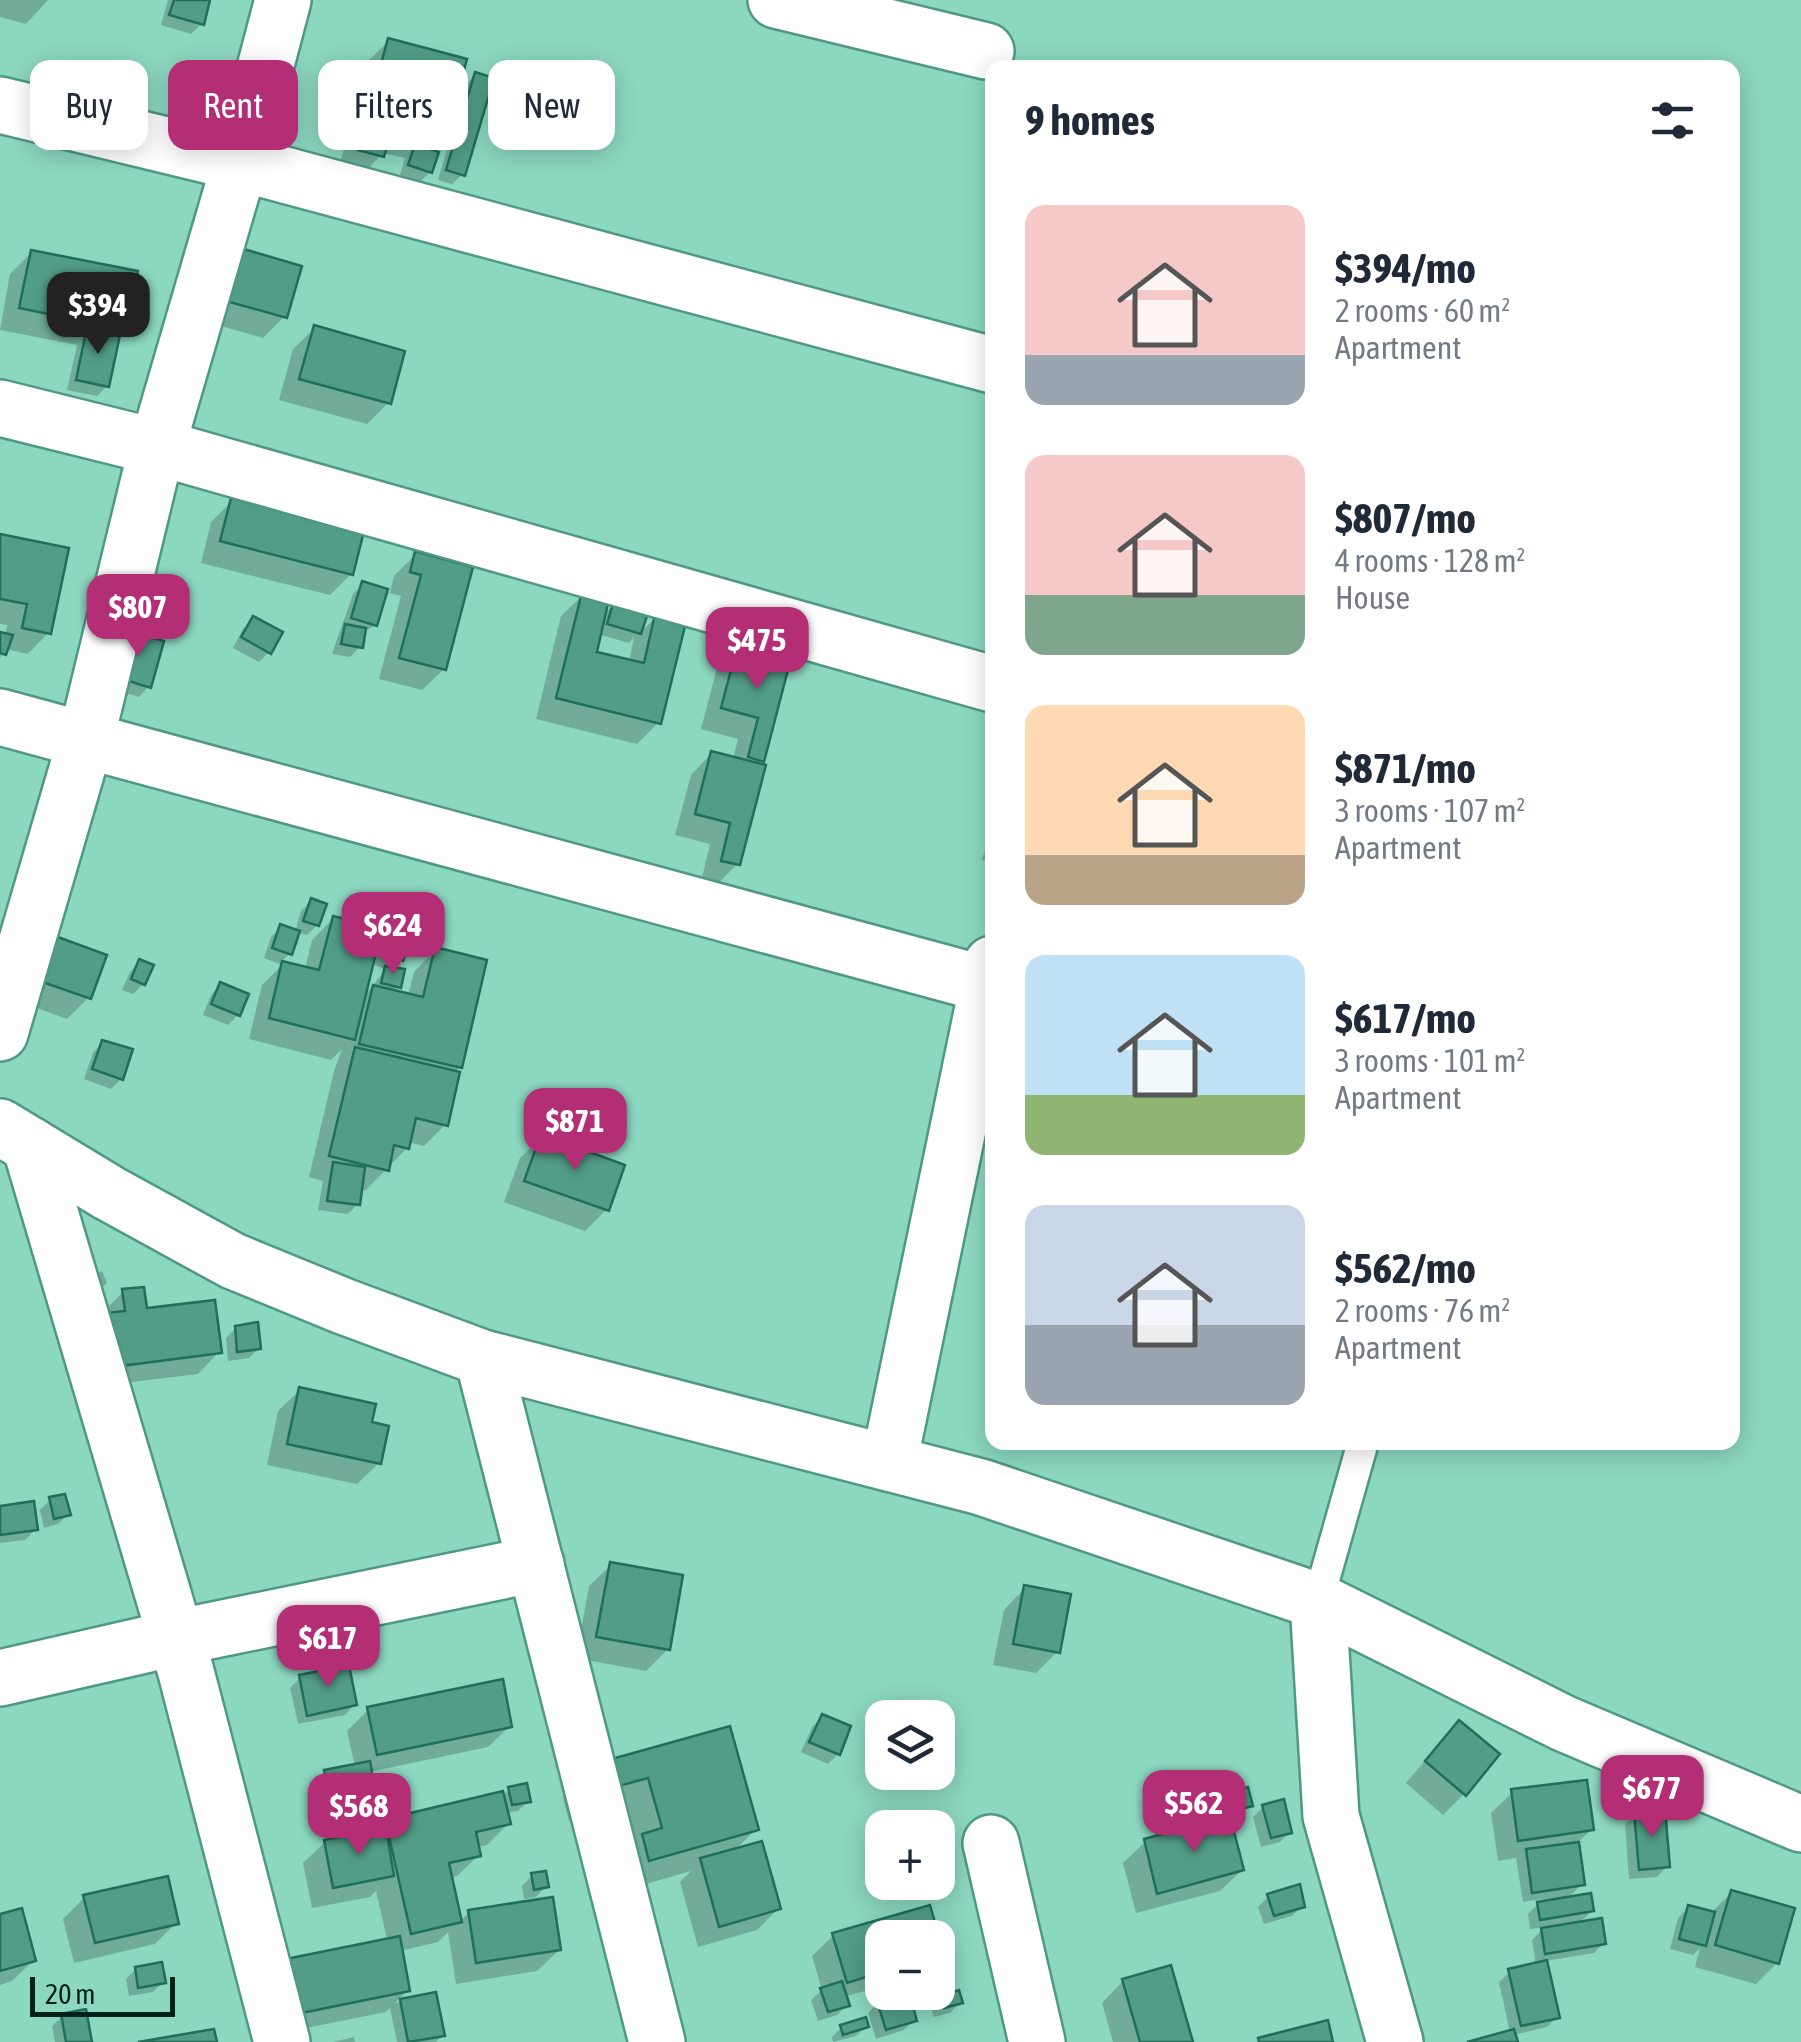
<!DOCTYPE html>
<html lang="en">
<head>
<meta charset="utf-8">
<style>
	body { margin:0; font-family:"Asap Condensed",sans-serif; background:#f2f2f3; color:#1f2937; height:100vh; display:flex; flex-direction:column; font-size:38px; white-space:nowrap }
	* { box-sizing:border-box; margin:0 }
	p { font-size:32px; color:#747a83 }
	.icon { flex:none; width:55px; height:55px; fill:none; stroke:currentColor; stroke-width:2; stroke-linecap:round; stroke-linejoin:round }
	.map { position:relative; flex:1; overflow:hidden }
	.drawer { position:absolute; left:985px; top:60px; width:755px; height:1390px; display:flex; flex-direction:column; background:#fff; border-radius:20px; box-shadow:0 5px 25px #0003 }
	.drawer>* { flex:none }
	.guide { position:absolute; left:30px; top:60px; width:805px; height:90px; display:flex; gap:20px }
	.tools { position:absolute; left:865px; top:1700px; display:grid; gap:20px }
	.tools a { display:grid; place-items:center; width:90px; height:90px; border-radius:20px; background:#fff; box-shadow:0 5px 25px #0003; font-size:50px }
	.scale { position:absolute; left:30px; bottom:25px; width:145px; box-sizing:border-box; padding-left:10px; border:5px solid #012018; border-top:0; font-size:28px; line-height:35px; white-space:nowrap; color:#012018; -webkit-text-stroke:8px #8cd7c0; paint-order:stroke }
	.price { position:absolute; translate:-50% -85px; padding:0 22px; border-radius:20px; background:#b32e75; color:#fff; font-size:32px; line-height:65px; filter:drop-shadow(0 2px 5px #0008) }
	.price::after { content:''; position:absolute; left:50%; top:60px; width:30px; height:22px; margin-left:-15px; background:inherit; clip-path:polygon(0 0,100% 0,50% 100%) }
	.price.active { background:#222; color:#fff }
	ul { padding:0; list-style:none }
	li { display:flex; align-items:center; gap:30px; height:250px; padding:0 40px }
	li span { display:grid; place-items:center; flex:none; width:280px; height:200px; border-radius:20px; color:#555 }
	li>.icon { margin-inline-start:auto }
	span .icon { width:120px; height:120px; fill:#fffc; stroke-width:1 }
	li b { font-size:42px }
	h2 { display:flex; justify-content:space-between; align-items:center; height:120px; padding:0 40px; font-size:42px }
	.pill { padding:0 35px; border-radius:20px; background:#fff; box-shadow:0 5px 25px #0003; font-size:35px; line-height:90px }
	.pill.active { background:#b32e75; color:#fff }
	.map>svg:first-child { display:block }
</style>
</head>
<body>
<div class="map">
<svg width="1801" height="2042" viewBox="0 0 1801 2042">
	<rect width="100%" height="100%" fill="#8cd7c0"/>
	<g fill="#0003" fill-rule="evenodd">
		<polygon points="0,0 48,0 26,24 0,17"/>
		<polygon points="168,0 208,0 201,24 191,34 161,25"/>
		<polygon points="389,41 453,103 431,124 426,123 423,136 413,146 436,154 430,172 420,182 400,175 405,158 383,153 360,177 338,171 367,62"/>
		<polygon points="476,75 463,174 452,184 438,180 466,85"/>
		<polygon points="31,253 125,328 117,337 107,386 97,396 67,390 77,345 0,330 10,274"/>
		<polygon points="202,267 285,316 263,338 189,317"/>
		<polygon points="315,328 388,403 367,424 279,400 293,349"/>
		<polygon points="232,501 351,574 330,595 201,563 211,522"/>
		<polygon points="0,536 49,632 28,654 5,649 0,658 0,634 5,636 7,625 0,624"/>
		<polygon points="416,554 470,569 444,669 422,690 379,679 401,596 390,593 394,576"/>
		<polygon points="363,584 375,625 362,634 360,647 350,657 332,654 353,594"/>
		<polygon points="126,589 166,630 155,641 149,686 139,697 111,689"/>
		<path d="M583 595 603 615 615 603 646 612 639 634 656 617 658 723 637 744 536 719 561 616ZM598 634 629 643 634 637 629 662 594 653Z"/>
		<polygon points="253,619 269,652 259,662 233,648 243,629"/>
		<polygon points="738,646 788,660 762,760 757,765 737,864 716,886 701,882 710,844 675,835 691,775 712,753 733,759 738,739 701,729 717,668"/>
		<polygon points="992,824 992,863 982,860"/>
		<path d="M311 901 317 925 307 935 297 932 289 954 280 963 305 969 312 940 334 918 375 945 391 930 401 960 391 969 399 986 393 992 408 996 414 972 435 950 460 1067 453 1073 445 1125 424 1146 408 1142 407 1148 365 1191 360 1189 358 1204 348 1214 318 1210 323 1181 309 1177 334 1071 342 1049 331 1060 249 1039 262 985 282 965 264 958 271 937 281 927 295 932 301 911ZM371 964 386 969 362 999Z"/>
		<polygon points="48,936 88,998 67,1019 12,999"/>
		<polygon points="140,962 143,984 133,994 122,990 130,972"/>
		<polygon points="221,985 238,1015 228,1025 203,1015 211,995"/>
		<polygon points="103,1042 121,1079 111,1089 84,1079 93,1053"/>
		<polygon points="542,1137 606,1210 585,1231 504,1202 520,1158"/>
		<polygon points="102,1271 107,1283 97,1293 85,1278"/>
		<polygon points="123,1292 145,1311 219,1352 198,1374 84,1388 102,1313"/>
		<polygon points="236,1328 259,1348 249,1358 228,1361 226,1338"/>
		<polygon points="300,1390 379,1463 357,1484 267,1465 278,1411"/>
		<polygon points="50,1500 68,1514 58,1524 44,1528 40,1510"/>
		<polygon points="0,1508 35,1530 25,1540 0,1543"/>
		<polygon points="611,1565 668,1649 646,1671 576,1658 589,1586"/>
		<polygon points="1025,1588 1057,1652 1036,1673 993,1665 1004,1610"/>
		<polygon points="300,1678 355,1704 345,1715 298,1724 290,1688"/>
		<polygon points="369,1709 510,1726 488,1747 369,1772 376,1811 366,1821 324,1829 315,1783 326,1772 355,1767 347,1731"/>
		<polygon points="822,1717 838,1754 828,1764 801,1752 812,1727"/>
		<polygon points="728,1729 756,1829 734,1851 778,1909 757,1930 698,1947 680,1882 691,1871 618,1892 616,1808 569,1821 563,1798 595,1766"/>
		<polygon points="1438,1745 1464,1794 1443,1815 1406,1783"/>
		<polygon points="509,1789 528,1801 518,1811 506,1813 509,1823 487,1845 477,1847 479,1855 457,1876 450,1878 460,1922 469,1912 559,1950 537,1971 456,1984 448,1932 438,1942 400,1951 408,1990 395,2003 434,1995 442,2035 436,2042 397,2042 390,2008 386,2012 261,2037 387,1939 376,1891 370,1897 312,1908 303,1863 325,1842 374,1833 386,1821 502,1797"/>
		<polygon points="1513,1792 1591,1830 1576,1844 1582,1884 1567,1899 1592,1911 1578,1924 1604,1943 1594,1953 1545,1961 1557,2017 1547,2027 1513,2035 1515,2042 1476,2042 1510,2032 1499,1982 1510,1972 1536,1966 1532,1940 1545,1927 1530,1929 1528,1914 1543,1899 1523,1902 1516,1858 1498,1861 1491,1813"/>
		<polygon points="1229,1794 1250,1805 1240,1815 1228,1818 1242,1870 1220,1891 1136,1913 1123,1863 1145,1842 1223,1820 1219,1804"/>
		<polygon points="1263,1807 1290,1832 1280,1842 1261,1847 1253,1817"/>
		<polygon points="1635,1814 1667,1866 1657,1877 1629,1879 1625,1824"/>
		<polygon points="532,1876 546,1886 536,1897 524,1899 522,1886"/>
		<polygon points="1732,1892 1777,1963 1756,1984 1695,1967 1700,1948 1693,1955 1670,1949 1678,1918 1688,1908 1711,1913"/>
		<polygon points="1269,1896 1302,1906 1292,1916 1264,1924 1258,1907"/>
		<polygon points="84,1898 176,1923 155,1944 74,1963 63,1919"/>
		<polygon points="0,1917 34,1960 12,1981 0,1985"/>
		<polygon points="834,1935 882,1938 882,1986 844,1997 847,2005 837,2015 818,2021 811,2000 822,1990 812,1956"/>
		<polygon points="136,1969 163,1982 153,1992 129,1996 126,1979"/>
		<polygon points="1123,1981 1191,2042 1113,2042 1102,2003"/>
		<polygon points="941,1998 960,2002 950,2013 934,2017 931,2008"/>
		<polygon points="878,2003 914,2020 904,2030 876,2039 868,2013"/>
		<polygon points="63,2016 89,2042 55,2042 52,2026"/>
		<polygon points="866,2026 856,2036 833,2042 832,2037 842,2027"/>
		<polygon points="354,2037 355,2042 332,2042"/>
	</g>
	<g fill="#529d87" stroke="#206f5b" stroke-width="2.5">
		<polygon points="174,0 210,0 204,25 169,15"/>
		<polygon points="388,38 467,59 455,104 436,99 425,137 392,129 384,157 358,150"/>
		<polygon points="475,72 494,78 465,176 446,170"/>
		<polygon points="415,144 439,152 432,173 408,165"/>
		<polygon points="223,243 302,266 287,318 208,296"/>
		<polygon points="31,250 138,271 127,330 19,308"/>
		<polygon points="314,325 405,351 391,404 299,379"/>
		<polygon points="87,327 120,335 109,387 76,380"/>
		<polygon points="231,498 364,531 353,575 220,541"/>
		<polygon points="0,534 69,548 51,634 22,628 27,604 0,599"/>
		<polygon points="415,551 473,567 446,670 399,658 421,575 410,572"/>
		<polygon points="135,576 180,588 168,631 124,619"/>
		<polygon points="362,581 388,589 377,626 351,618"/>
		<polygon points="582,592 609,599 597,652 644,663 655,614 686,622 661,724 556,698"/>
		<polygon points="614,600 649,610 641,634 607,624"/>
		<polygon points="253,616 283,632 271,654 241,637"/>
		<polygon points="345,624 366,628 363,648 341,644"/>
		<polygon points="125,630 164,641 151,688 112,676"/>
		<polygon points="0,632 13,635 6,655 0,653"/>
		<polygon points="738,643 791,658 764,762 748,757 758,718 721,708"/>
		<polygon points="711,751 766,765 740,865 721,861 730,823 695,814"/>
		<polygon points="311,898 327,904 319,926 303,921"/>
		<polygon points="333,916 382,928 355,1040 269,1018 282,961 319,970"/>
		<polygon points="280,924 300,931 292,955 272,948"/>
		<polygon points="390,927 413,934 403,961 381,954"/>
		<polygon points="47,933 107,955 91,999 31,978"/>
		<polygon points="435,947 487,960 462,1068 359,1044 373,985 423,997"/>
		<polygon points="139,959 154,965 145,985 131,979"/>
		<polygon points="385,966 405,969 401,988 381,983"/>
		<polygon points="220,982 249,994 240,1016 211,1004"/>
		<polygon points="102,1040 133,1049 123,1080 92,1069"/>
		<polygon points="355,1047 460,1072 448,1126 416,1118 409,1149 394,1145 389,1171 329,1156"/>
		<polygon points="541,1134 625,1165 609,1211 524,1181"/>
		<polygon points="333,1162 365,1167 360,1205 327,1201"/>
		<polygon points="144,1287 147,1308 215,1300 222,1353 105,1368 98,1314 125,1311 122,1289"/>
		<polygon points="258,1322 261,1349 237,1352 235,1326"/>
		<polygon points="299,1387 376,1404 372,1422 389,1426 381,1464 287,1444"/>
		<polygon points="65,1494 71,1515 54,1519 49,1497"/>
		<polygon points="34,1501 38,1530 0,1535 0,1506"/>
		<polygon points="610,1562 683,1575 670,1650 596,1637"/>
		<polygon points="1024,1585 1071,1594 1060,1653 1013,1644"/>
		<polygon points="349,1665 357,1705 307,1716 299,1675"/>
		<polygon points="503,1679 512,1727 377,1755 367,1707"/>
		<polygon points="822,1714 851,1726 840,1755 809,1742"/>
		<polygon points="1459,1720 1500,1754 1466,1796 1425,1761"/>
		<polygon points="730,1726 759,1830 649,1861 642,1834 662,1828 648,1778 600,1791 594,1764"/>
		<polygon points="370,1761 379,1812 334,1821 324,1770"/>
		<polygon points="1587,1780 1594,1830 1518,1841 1511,1789"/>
		<polygon points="527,1783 531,1802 512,1805 508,1787"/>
		<polygon points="1248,1787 1253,1806 1233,1811 1228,1792"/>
		<polygon points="503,1791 511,1824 476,1832 481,1856 449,1863 462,1922 411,1934 385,1819"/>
		<polygon points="1284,1799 1292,1833 1271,1838 1262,1805"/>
		<polygon points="1665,1809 1670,1867 1639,1870 1634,1812"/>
		<polygon points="1230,1816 1244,1870 1157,1894 1144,1839"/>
		<polygon points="386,1828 394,1876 333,1888 324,1840"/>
		<polygon points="762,1841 781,1909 719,1927 700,1858"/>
		<polygon points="1579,1842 1585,1885 1532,1893 1526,1849"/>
		<polygon points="546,1871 549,1887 534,1890 531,1873"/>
		<polygon points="168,1876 179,1924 95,1943 83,1895"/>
		<polygon points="1300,1884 1305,1907 1274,1916 1267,1894"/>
		<polygon points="1731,1890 1795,1908 1779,1964 1715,1945"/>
		<polygon points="1591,1893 1594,1911 1540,1920 1537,1902"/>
		<polygon points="553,1897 561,1950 476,1963 468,1910"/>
		<polygon points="930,1905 944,1954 938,1956 938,1938 882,1938 882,1972 847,1983 832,1933"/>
		<polygon points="1688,1905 1715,1912 1706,1946 1679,1939"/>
		<polygon points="22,1908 36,1961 0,1971 0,1914"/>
		<polygon points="1602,1918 1606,1944 1545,1954 1541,1928"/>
		<polygon points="400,1936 410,1991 282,2017 271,1962"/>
		<polygon points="1547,1960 1560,2018 1521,2026 1508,1969"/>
		<polygon points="162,1962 166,1983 138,1988 135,1967"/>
		<polygon points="1171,1965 1193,2042 1140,2042 1122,1979"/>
		<polygon points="842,1981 850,2006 828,2012 820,1988"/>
		<polygon points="959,1990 963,2003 944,2008 940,1996"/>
		<polygon points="436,1992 445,2036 408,2042 400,1999"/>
		<polygon points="909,1992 917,2021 886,2030 877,2001"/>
		<polygon points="86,2009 92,2042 66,2042 61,2014"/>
		<polygon points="866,2017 869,2027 843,2035 840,2025"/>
		<polygon points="1328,2020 1333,2042 1259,2042 1258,2038"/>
		<polygon points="214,2029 217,2042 138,2042"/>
		<polygon points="1514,2029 1518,2042 1467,2042"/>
	</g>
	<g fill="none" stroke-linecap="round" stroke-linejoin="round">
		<defs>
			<polyline id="service" points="1318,1601 1363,1442"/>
			<g id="minor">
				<polyline points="776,0 986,51"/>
				<polyline points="0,105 240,163 992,365"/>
				<polyline points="0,408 157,447 992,684"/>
				<polyline points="0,717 992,986"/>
				<polyline points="0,1033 86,739 157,447 240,163 283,0"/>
				<polyline points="0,1127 109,1193 233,1261 343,1306 483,1358 981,1487 1318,1601 1563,1723 1801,1824"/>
				<polyline points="30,1145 186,1672 282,2042"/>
				<polyline points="483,1358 657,2042"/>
				<polyline points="889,1463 992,964"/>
				<polyline points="1318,1601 1331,1816 1395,2042"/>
				<polyline points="0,1678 175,1638 536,1564"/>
				<polyline points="991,1843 1037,2042"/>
			</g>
		</defs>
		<use href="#service" stroke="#4f9984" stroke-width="35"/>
		<use href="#minor" stroke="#4f9984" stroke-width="60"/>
		<use href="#service" stroke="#fff" stroke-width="30"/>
		<use href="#minor" stroke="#fff" stroke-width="55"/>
	</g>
</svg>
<div class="tools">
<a><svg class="icon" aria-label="layers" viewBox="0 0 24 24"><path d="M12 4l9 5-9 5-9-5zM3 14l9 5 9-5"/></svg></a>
<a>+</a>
<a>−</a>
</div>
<div class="scale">20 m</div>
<b class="price active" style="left:98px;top:357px">$394</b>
<b class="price" style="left:138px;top:659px">$807</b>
<b class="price" style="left:757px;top:692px">$475</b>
<b class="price" style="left:393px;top:977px">$624</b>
<b class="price" style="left:575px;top:1173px">$871</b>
<b class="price" style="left:328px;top:1690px">$617</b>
<b class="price" style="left:1652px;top:1840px">$677</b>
<b class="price" style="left:1194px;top:1855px">$562</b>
<b class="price" style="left:359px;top:1858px">$568</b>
<div class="guide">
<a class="pill">Buy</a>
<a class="pill active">Rent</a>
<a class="pill">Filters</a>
<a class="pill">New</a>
</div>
<section class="drawer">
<h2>9 homes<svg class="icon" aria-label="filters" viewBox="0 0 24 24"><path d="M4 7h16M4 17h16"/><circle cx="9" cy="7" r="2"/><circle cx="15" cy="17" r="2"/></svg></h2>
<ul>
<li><span style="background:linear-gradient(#f6c9c9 75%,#9aa5b1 0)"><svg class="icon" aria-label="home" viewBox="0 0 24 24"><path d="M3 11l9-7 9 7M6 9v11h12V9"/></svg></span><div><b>$394/mo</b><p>2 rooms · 60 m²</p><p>Apartment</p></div></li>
<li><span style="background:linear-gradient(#f6c9c9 70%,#7fa58c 0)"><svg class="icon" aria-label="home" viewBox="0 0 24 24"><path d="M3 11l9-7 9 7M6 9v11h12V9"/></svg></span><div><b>$807/mo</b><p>4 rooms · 128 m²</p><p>House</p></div></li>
<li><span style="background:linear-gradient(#ffd9b3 75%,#b9a48a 0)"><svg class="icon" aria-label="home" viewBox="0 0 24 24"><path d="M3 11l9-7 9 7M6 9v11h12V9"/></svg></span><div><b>$871/mo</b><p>3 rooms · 107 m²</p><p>Apartment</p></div></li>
<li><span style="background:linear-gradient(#bfe0f5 70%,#8fb573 0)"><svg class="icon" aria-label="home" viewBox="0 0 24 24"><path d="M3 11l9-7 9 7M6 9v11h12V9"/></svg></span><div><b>$617/mo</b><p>3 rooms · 101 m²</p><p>Apartment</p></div></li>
<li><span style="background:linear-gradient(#c9d6e8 60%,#9aa5b1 0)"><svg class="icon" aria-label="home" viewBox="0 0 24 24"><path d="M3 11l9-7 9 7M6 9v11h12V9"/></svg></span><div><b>$562/mo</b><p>2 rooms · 76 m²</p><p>Apartment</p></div></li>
</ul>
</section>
</div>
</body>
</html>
